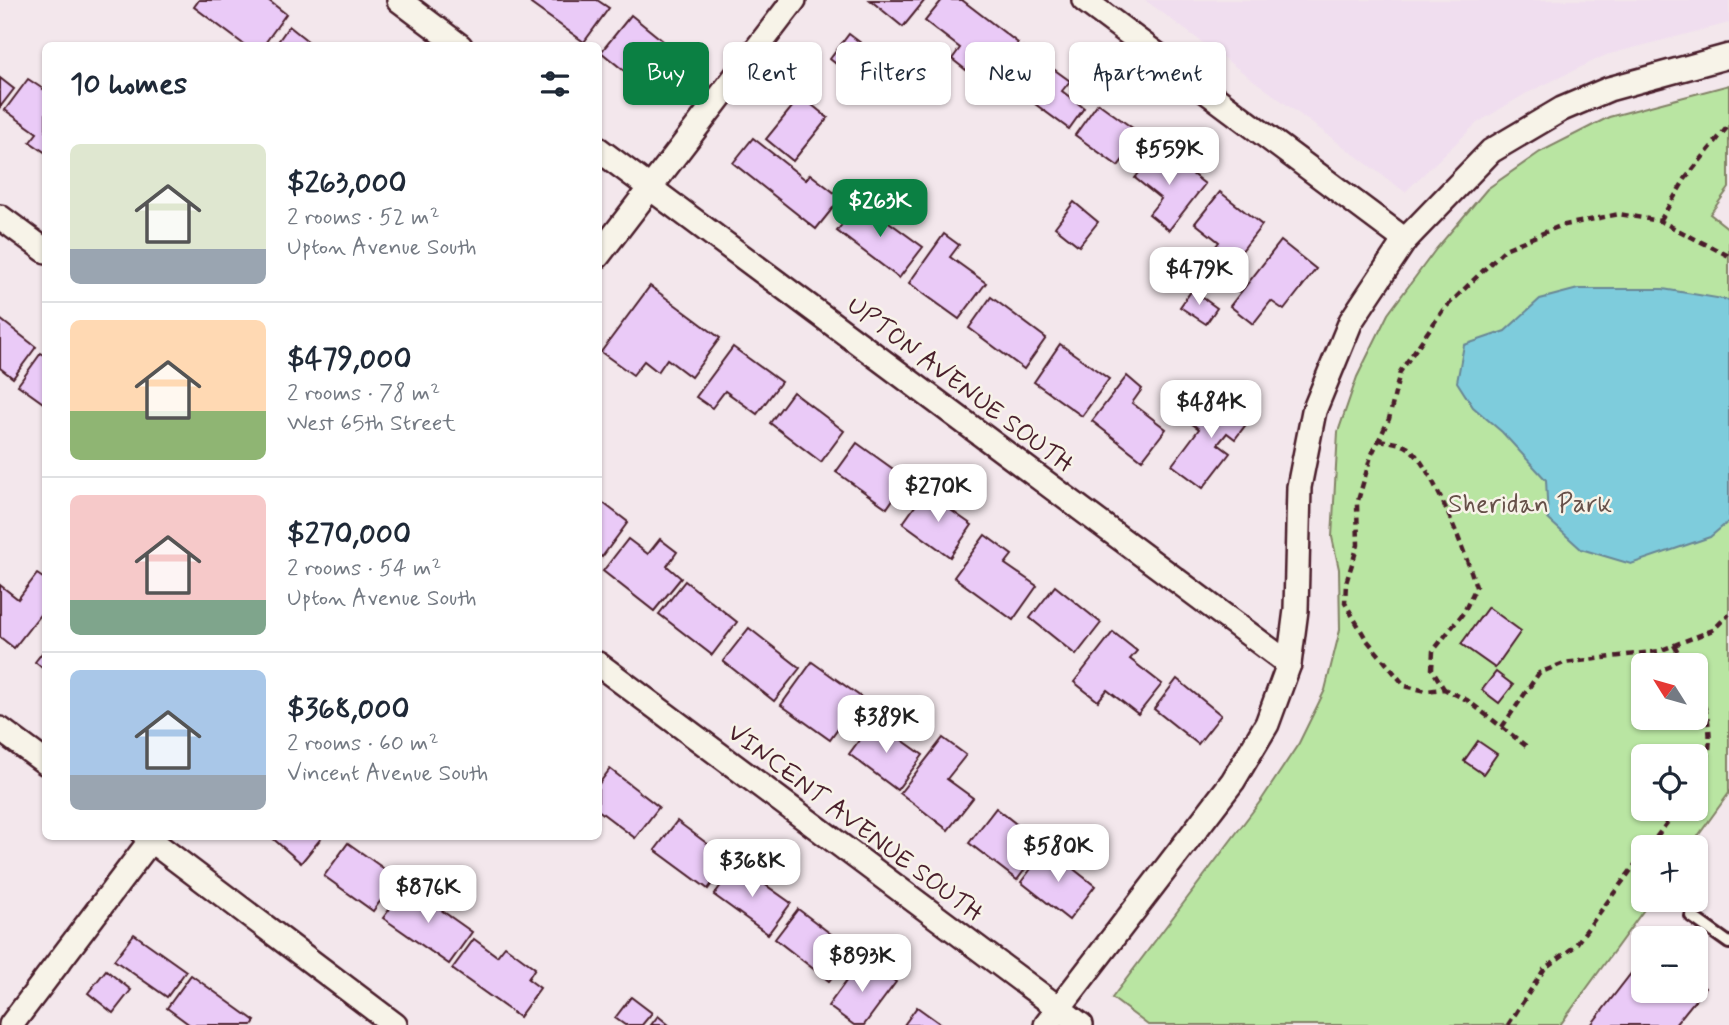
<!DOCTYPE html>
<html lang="en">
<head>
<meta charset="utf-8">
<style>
	body { margin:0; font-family:Mynerve,sans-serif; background:#f2f2f3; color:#1f2937; height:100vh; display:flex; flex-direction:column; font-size:26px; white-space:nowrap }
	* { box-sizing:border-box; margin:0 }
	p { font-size:23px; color:#747a83 }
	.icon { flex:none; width:38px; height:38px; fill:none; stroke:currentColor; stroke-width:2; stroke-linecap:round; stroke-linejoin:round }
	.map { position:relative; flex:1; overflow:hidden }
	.drawer { position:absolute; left:42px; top:42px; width:560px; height:798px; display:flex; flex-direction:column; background:#fff; border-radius:10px; box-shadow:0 2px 5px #0004 }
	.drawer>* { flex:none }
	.banner { position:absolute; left:623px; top:42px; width:665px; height:63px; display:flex; gap:14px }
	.needle { width:46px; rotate:307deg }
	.tools { position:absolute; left:1631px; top:653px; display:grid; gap:14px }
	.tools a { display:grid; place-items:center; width:77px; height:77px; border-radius:10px; background:#fff; box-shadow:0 2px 5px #0004; font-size:35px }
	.price { position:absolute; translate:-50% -60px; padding:0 16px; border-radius:14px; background:#fff; color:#222; font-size:23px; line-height:46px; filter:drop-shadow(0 2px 4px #0008) }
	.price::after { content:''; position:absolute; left:50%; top:42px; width:21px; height:16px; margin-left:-10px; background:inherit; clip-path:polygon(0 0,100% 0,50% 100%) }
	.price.on { background:#0b8043; color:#fff }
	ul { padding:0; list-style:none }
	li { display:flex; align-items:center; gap:21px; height:175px; padding:0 28px }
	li+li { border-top:2px solid #e0e1e3 }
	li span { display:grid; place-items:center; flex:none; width:196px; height:140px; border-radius:10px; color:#555 }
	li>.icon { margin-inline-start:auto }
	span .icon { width:84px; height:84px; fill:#fffc; stroke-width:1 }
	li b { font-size:30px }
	h2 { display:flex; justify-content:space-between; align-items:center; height:84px; padding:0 28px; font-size:30px }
	.tag { padding:0 24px; border-radius:10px; background:#fff; box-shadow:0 2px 5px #0004; font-size:24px; line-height:63px }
	.tag.on { background:#0b8043; color:#fff }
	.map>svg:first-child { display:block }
</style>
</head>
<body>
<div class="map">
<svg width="1729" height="1025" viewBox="0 0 1729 1025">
	<rect width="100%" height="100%" fill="#f3e7ec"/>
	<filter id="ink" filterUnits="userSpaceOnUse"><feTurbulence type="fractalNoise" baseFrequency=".0143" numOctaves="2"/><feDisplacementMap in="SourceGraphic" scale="14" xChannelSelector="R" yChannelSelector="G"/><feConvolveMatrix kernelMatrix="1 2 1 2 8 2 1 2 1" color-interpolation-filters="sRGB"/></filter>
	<g filter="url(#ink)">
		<polygon fill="#f0deef" points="1145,0 1729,0 1729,23 1606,55 1525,94 1477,123 1405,192"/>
		<path fill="#b9e5a2" stroke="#828266" stroke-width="2" fill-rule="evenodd" d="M1729 85V188L1710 214 1729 229V793L1690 847H1643V900H1651L1560 1025H1148L1112 998 1262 799 1299 743 1325 690 1340 630 1339 569 1332 537 1338 432 1357 377 1388 314 1436 249 1487 189 1540 152 1609 117ZM1643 665H1696V718H1643ZM1643 756H1696V808H1643Z"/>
		<polygon fill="#7eccdc" stroke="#698795" stroke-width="2" points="1578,289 1663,289 1729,300 1729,521 1710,537 1631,564 1581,549 1548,519 1546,480 1502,432 1473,407 1457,382 1464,345 1505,331 1540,299"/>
		<g fill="#eacaf7" stroke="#4a1f2b" stroke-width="2">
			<polygon points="199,0 268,0 286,14 263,46 246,46 194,7"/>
			<polygon points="534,0 597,0 609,8 584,42 531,4"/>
			<polygon points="870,0 925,0 903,27"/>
			<polygon points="942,0 962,0 1018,43 994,74 975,59 966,70 952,59 960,48 925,21"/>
			<polygon points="631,15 679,54 649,91 601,52"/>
			<polygon points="289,26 314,46 275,46"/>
			<polygon points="849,34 874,53 854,78 830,59"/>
			<polygon points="1023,47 1070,81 1062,91 1084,108 1069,129 1000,78"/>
			<polygon points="0,78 14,89 0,107"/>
			<polygon points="28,79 46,91 46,153 30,142 37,133 5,110"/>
			<polygon points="801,96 828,118 793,161 766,139"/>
			<polygon points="1098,103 1142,135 1118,166 1075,135"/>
			<polygon points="753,138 806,180 810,174 841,198 816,229 733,163"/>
			<polygon points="1159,148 1205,184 1169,230 1149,214 1161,199 1135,178"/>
			<polygon points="1220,192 1262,225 1230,266 1212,251 1219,242 1195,223"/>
			<polygon points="860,201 923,247 899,278 837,231"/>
			<polygon points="1074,202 1098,222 1079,246 1055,227"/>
			<polygon points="944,234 959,245 950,257 986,283 959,319 909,283"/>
			<polygon points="1281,241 1316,269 1284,310 1271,301 1253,324 1230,306"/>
			<polygon points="650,286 720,338 691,377 667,359 658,372 644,361 633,375 601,352"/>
			<polygon points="1192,290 1217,308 1206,324 1180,307"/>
			<polygon points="991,297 1046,338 1024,369 969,328"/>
			<polygon points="0,319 36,347 13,378 0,368"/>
			<polygon points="1060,344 1109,379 1082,416 1034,382"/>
			<polygon points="733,347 781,382 757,414 725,391 712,408 696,397"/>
			<polygon points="41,353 46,356 46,405 18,385"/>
			<polygon points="1127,376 1142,389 1132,403 1166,429 1142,460 1092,421"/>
			<polygon points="793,392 844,431 821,462 770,423"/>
			<polygon points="1226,394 1253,415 1235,439 1227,433 1218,444 1230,453 1203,488 1172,465 1199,429 1187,420 1197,407 1209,416"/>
			<polygon points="857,443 907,479 887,508 836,472"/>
			<polygon points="925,492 972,525 950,557 903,523"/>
			<polygon points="598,499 628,522 602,557 598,554"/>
			<polygon points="985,535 1012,555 1005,564 1037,586 1013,620 954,577"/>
			<polygon points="628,539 648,554 660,539 677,552 667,566 681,578 654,611 603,571"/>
			<polygon points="37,574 46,580 46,607 14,648 0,637 0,585 18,599"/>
			<polygon points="685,581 737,622 712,655 659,614"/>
			<polygon points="1055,586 1101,623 1076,655 1030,618"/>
			<polygon points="1488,607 1521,631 1495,668 1461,644"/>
			<polygon points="749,628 800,668 774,701 723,661"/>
			<polygon points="1113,632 1137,651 1130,659 1162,684 1138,714 1107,690 1098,701 1074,682"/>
			<polygon points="46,648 46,671 35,662"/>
			<polygon points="812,662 861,697 830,740 781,705"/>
			<polygon points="1496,672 1513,685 1499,703 1482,690"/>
			<polygon points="1177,679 1221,715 1198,744 1154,709"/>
			<polygon points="874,720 923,755 897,790 849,754"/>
			<polygon points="943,738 966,755 947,779 973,798 948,830 900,793"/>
			<polygon points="1478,741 1497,754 1483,774 1464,761"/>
			<polygon points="610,769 659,807 635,838 598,810 598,785"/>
			<polygon points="996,808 1043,845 1017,880 969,843"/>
			<polygon points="677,821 729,860 708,889 655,850"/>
			<polygon points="270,836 323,836 301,863"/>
			<polygon points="348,843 397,878 373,911 324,876"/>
			<polygon points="1047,848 1095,886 1069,920 1021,882"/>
			<polygon points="736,864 791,903 768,934 714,895"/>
			<polygon points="407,886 472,932 449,964 383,918"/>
			<polygon points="798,909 852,950 829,981 775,939"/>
			<polygon points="134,934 186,971 167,997 114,960"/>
			<polygon points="474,939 497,956 505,946 535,968 528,979 540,988 519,1017 452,969"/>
			<polygon points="863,958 896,982 864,1025 854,1025 828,1006"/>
			<polygon points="1643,958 1643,990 1696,990 1696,981 1705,988 1675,1025 1591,1025"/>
			<polygon points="106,970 131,990 113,1013 88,993"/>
			<polygon points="191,975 255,1021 252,1025 190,1025 167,1008"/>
			<polygon points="631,997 652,1013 642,1025 625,1025 615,1018"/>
			<polygon points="917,1007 942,1025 904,1025"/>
			<polygon points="658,1016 669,1025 651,1025"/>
		</g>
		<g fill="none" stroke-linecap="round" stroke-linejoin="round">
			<defs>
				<polyline id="lane" points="1691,916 1729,943"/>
				<g id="street">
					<polyline points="399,0 460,46"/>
					<polyline points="1084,0 1405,240"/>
					<polyline points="598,149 1289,664"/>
					<polyline points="0,217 46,251"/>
					<polyline points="598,256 794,0"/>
					<polyline points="598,664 1081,1025"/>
					<polyline points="0,729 46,763"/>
					<polyline points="145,836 395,1025"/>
					<polyline points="11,1025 154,836"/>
					<polyline points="1046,1025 1233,781 1267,724 1289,664 1296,610 1299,487 1314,411 1351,321 1405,240 1491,151 1562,109 1609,89 1729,56"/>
				</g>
			</defs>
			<use href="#lane" stroke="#4a1f2b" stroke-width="16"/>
			<use href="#street" stroke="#4a1f2b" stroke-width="28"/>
			<g stroke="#4a1f2b" stroke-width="4.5" stroke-dasharray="7 5" stroke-linecap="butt">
				<polyline points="1660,221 1685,179 1729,125"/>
				<path d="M1379 440C1391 442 1406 443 1414 453 1435 475 1467 556 1476 587L1464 612 1433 651 1432 669 1444 689"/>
				<polyline points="1674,645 1685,665"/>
				<path d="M1696 684C1711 718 1717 752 1696 785"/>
				<polyline points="1502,727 1539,673 1564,663 1659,651 1713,630 1729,614"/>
				<polyline points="1526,746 1467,700 1444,689 1426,691 1405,686 1366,639 1345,603 1346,583 1358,545 1357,504 1371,456 1389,419 1400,372 1443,310 1505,249 1560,226 1619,214 1660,221 1729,256"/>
				<polyline points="1649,847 1678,808"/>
				<polyline points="1508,1025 1545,968 1574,947 1643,854"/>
			</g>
			<use href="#lane" stroke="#f7f3e8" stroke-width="10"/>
			<use href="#street" stroke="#f7f3e8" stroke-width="23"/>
		</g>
	</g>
	<g text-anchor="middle" stroke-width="5" stroke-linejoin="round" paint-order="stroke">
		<g font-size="26" fill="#4a1f2b" stroke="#f7f3e8">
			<text transform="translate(961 384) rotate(37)" y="9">UPTON AVENUE SOUTH</text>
			<text transform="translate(856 822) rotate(37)" y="9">VINCENT AVENUE SOUTH</text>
		</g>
		<g font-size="26" fill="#665049" stroke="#f7f3e8">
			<text x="1530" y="512">Sheridan Park</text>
		</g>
	</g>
</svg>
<div class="tools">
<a><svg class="needle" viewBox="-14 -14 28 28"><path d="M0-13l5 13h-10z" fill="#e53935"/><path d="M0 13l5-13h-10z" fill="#747a83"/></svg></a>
<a><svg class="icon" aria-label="locate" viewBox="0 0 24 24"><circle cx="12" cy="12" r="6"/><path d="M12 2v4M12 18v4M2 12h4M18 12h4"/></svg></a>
<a>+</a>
<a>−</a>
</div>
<b class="price" style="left:1169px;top:187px">$559K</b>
<b class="price on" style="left:880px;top:239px">$263K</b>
<b class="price" style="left:1199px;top:307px">$479K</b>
<b class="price" style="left:1211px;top:440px">$484K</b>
<b class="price" style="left:938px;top:524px">$270K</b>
<b class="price" style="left:886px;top:755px">$389K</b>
<b class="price" style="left:1058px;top:884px">$580K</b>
<b class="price" style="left:752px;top:899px">$368K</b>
<b class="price" style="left:428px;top:925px">$876K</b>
<b class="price" style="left:862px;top:994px">$893K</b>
<div class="banner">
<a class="tag on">Buy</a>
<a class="tag">Rent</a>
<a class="tag">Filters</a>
<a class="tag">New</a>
<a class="tag">Apartment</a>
</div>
<section class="drawer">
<h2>10 homes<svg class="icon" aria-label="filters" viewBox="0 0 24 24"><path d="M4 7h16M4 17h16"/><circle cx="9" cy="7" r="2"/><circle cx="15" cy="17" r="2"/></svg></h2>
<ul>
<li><span style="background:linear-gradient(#dfe7d0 75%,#9aa5b1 0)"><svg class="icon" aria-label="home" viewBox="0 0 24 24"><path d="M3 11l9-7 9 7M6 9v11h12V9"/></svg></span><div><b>$263,000</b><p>2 rooms · 52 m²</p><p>Upton Avenue South</p></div></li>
<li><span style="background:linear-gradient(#ffd9b3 65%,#8fb573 0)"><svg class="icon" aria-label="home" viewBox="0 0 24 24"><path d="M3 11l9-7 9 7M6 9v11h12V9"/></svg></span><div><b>$479,000</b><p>2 rooms · 78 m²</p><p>West 65th Street</p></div></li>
<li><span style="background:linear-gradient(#f6c9c9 75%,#7fa58c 0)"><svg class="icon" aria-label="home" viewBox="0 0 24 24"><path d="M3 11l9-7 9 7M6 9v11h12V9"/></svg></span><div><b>$270,000</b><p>2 rooms · 54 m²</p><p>Upton Avenue South</p></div></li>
<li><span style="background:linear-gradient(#a9c7e8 75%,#9aa5b1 0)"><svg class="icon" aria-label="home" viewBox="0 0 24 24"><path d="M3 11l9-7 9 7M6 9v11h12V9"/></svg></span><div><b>$368,000</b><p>2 rooms · 60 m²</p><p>Vincent Avenue South</p></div></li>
</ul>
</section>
</div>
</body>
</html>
